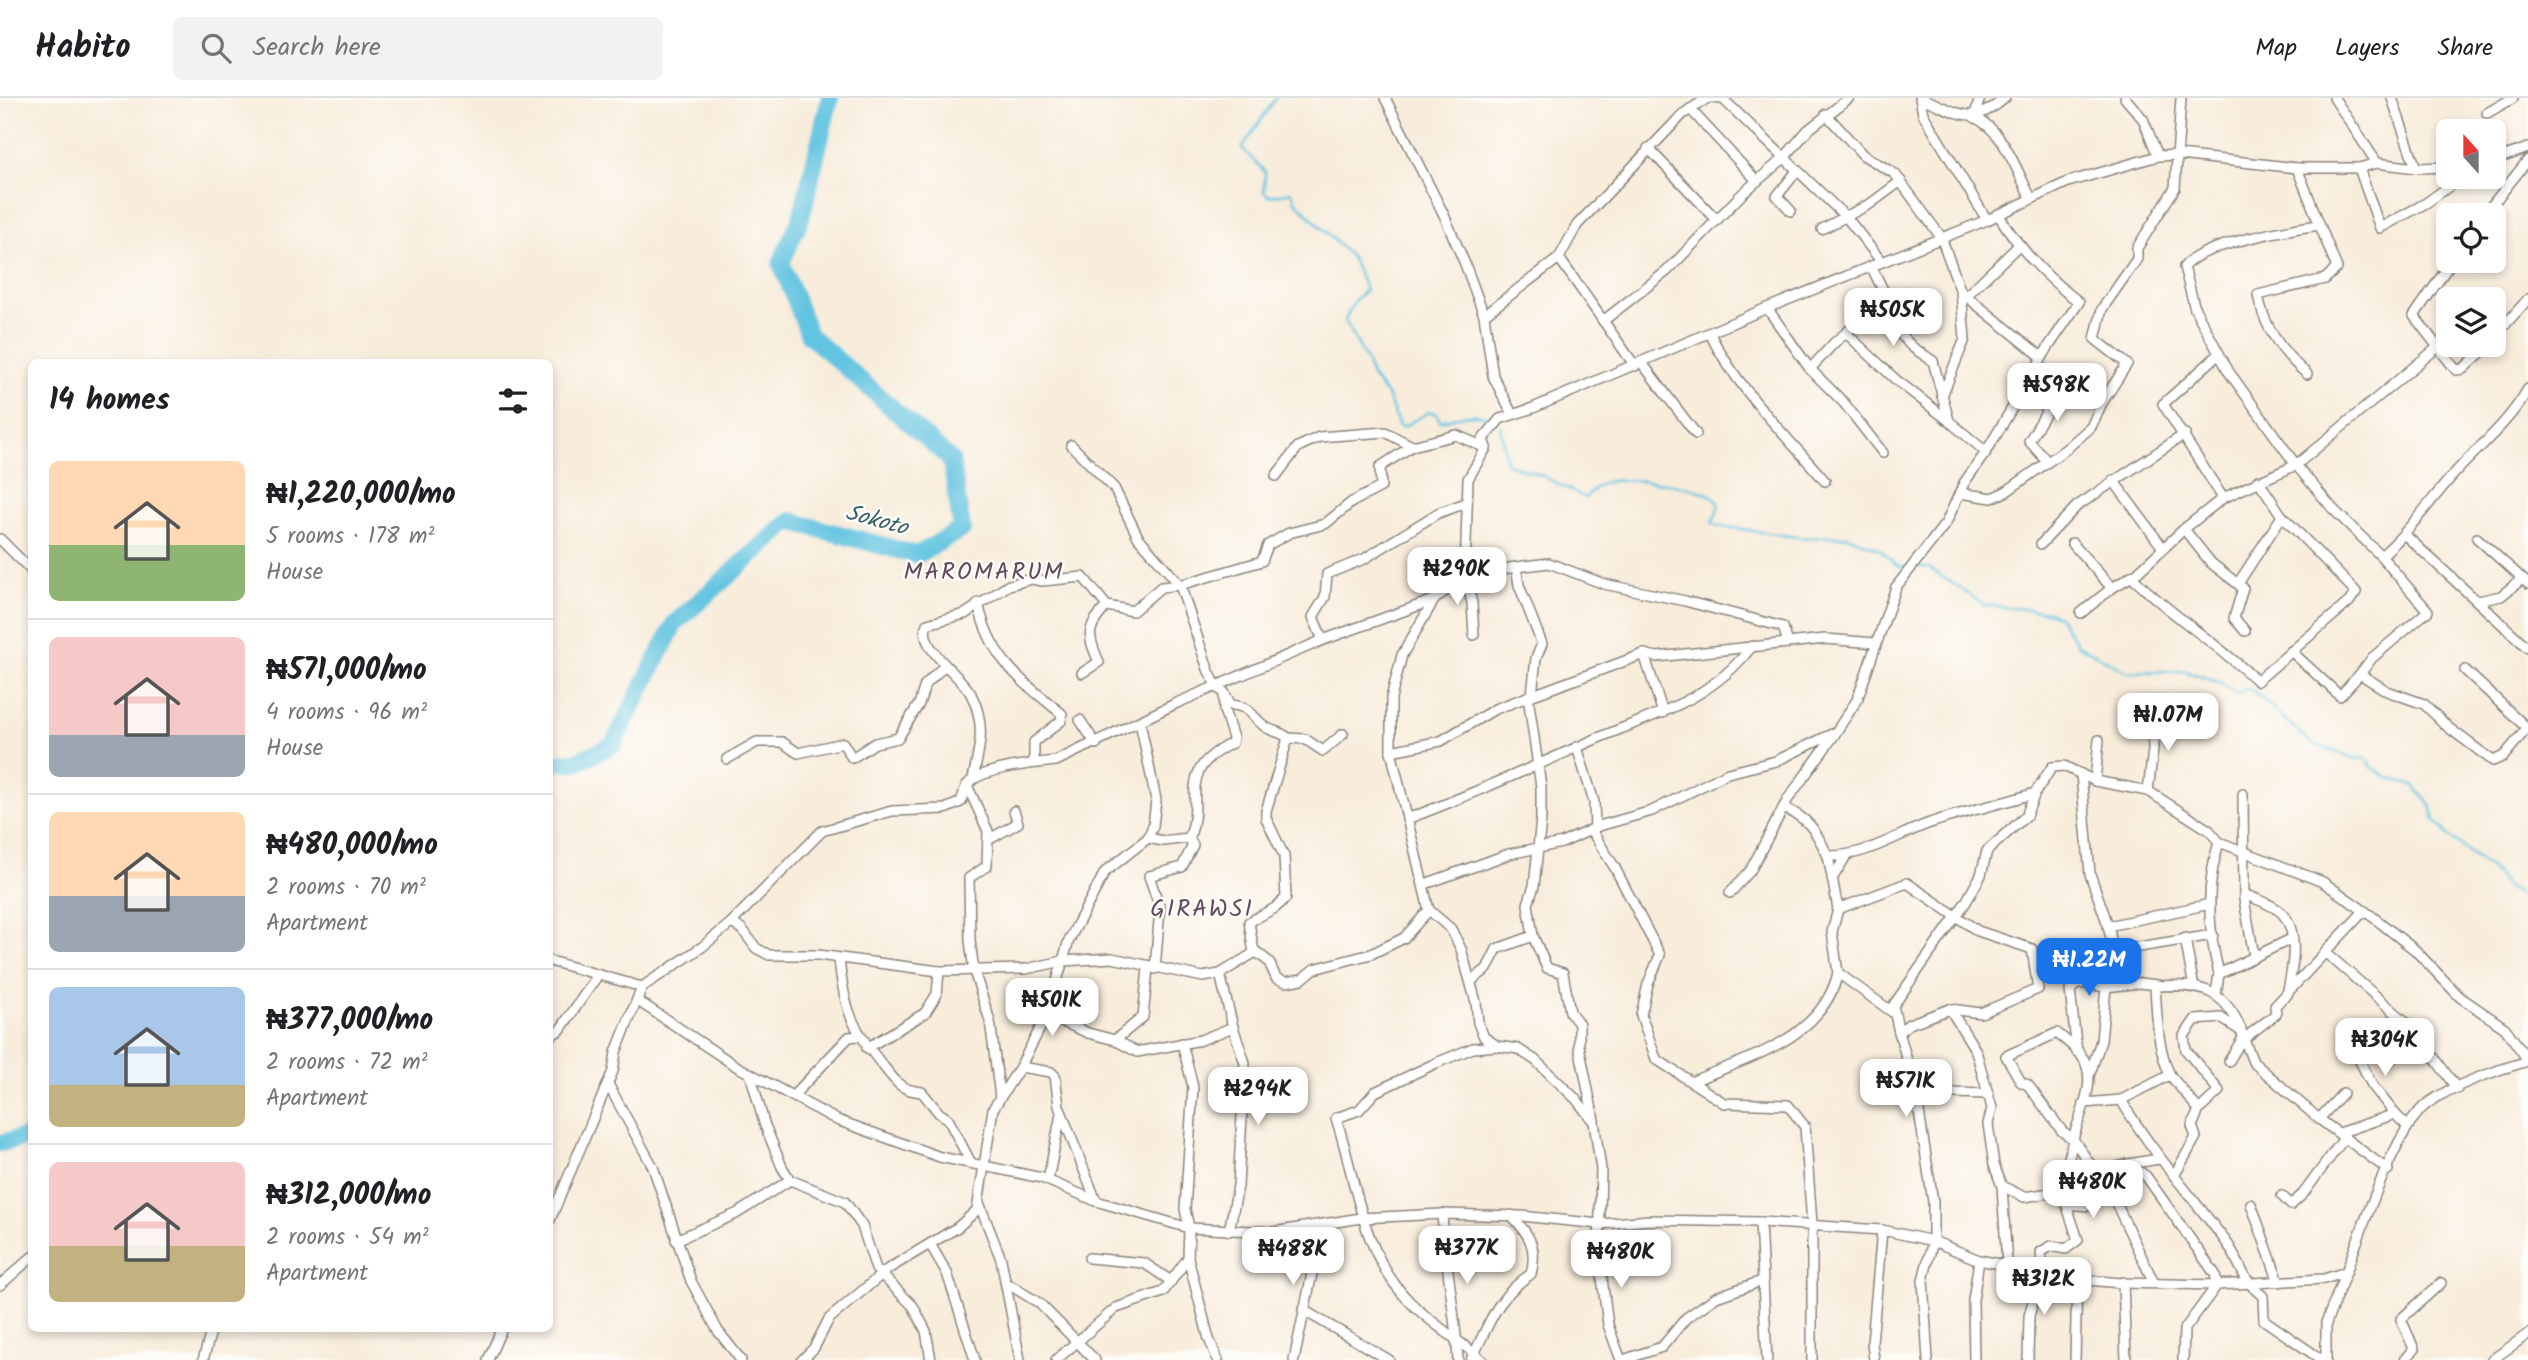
<!DOCTYPE html>
<html lang="en">
<head>
<meta charset="utf-8">
<style>
	body { margin:0; font-family:Kalam,sans-serif; background:#f2f2f2; color:#202124; height:100vh; display:flex; flex-direction:column; font-size:26px; white-space:nowrap }
	* { box-sizing:border-box; margin:0 }
	p { font-size:23px; color:#757577 }
	.icon { flex:none; width:38px; height:38px; fill:none; stroke:currentColor; stroke-width:2; stroke-linecap:round; stroke-linejoin:round }
	.map { position:relative; flex:1; overflow:hidden }
	.drawer { position:absolute; left:28px; top:261px; width:525px; height:973px; display:flex; flex-direction:column; background:#fff; border-radius:10px; box-shadow:0 4px 10px #0003 }
	.drawer>* { flex:none }
	.needle { width:46px; rotate:339deg }
	.buttons { position:absolute; left:2436px; top:21px; display:grid; gap:14px }
	.buttons a { display:grid; place-items:center; width:70px; height:70px; border-radius:10px; background:#fff; box-shadow:0 4px 10px #0003; font-size:35px }
	.price { position:absolute; translate:-50% -60px; padding:0 16px; border-radius:14px; background:#fff; color:#222; font-size:23px; line-height:46px; filter:drop-shadow(0 2px 4px #0008) }
	.price::after { content:''; position:absolute; left:50%; top:42px; width:21px; height:16px; margin-left:-10px; background:inherit; clip-path:polygon(0 0,100% 0,50% 100%) }
	.price.current { background:#1a73e8; color:#fff }
	ul { padding:0; list-style:none }
	li { display:flex; align-items:center; gap:21px; height:175px; padding:0 21px }
	li+li { border-top:2px solid #e0e0e0 }
	li span { display:grid; place-items:center; flex:none; width:196px; height:140px; border-radius:10px; color:#555 }
	li>.icon { margin-inline-start:auto }
	span .icon { width:84px; height:84px; fill:#fffc; stroke-width:1 }
	li b { font-size:30px }
	h2 { display:flex; justify-content:space-between; align-items:center; height:84px; padding:0 21px; font-size:30px }
	header { display:flex; align-items:center; gap:42px; box-sizing:border-box; height:98px; padding:0 35px; background:#fff; border-bottom:2px solid #e0e0e0 }
	header strong { font-size:33px }
	nav { display:flex; gap:38px; margin-inline-start:auto; font-size:24px }
	.search { width:490px; height:63px; background:#f2f2f2; display:flex; align-items:center; gap:18px; box-sizing:border-box; padding:0 24px; border-radius:10px; color:#757577; font-size:26px }
	.map>svg:first-child { display:block }
</style>
</head>
<body>
<header>
<strong>Habito</strong>
<div class="search"><svg class="icon" aria-label="search" viewBox="0 0 24 24"><circle cx="10" cy="10" r="6"/><path d="M15 15l6 6"/></svg>Search here</div>
<nav><a>Map</a><a>Layers</a><a>Share</a></nav>
</header>
<div class="map">
<svg width="2528" height="1262" viewBox="0 0 2528 1262">
	<rect width="100%" height="100%" fill="#fdfcf7"/>
	<filter id="ink" filterUnits="userSpaceOnUse"><feTurbulence type="fractalNoise" baseFrequency=".0143" numOctaves="2"/><feDisplacementMap in="SourceGraphic" scale="14" xChannelSelector="R" yChannelSelector="G"/><feConvolveMatrix kernelMatrix="1 2 1 2 8 2 1 2 1" color-interpolation-filters="sRGB"/></filter>
	<filter id="wash" filterUnits="userSpaceOnUse"><feTurbulence type="fractalNoise" baseFrequency=".00686" numOctaves="4" result="noise"/><feDisplacementMap in="SourceGraphic" scale="28" xChannelSelector="R" yChannelSelector="G"/><feGaussianBlur stdDeviation="1.57" result="paint"/><feColorMatrix in="noise" values="0 0 0 0 0 0 0 0 0 0 0 0 0 0 0 0 0 1.4 0 .05"/><feComposite in="paint" operator="in"/></filter>
	<g filter="url(#wash)">
		<rect width="100%" height="100%" fill="#f8ecdb"/>
		<g fill="none" stroke-linecap="round" stroke-linejoin="round">
			<g stroke="#63c4e1" stroke-width="2.5">
				<path d="M1276 0 1242 50 1265 74 1264 93 1268 98 1292 94 1295 103 1351 159 1366 192 1355 202 1345 222 1367 264 1371 278 1387 297 1399 328 1403 329 1429 314 1437 316 1440 323C1456 319 1481 312 1495 323"/>
				<path d="M1500 328 1507 366 1541 377 1585 400C1591 393 1598 386 1607 384 1625 378 1710 387 1718 404 1720 411 1714 419 1712 425L1718 428 1804 440 1847 438 1880 451 1895 466 1906 470"/>
				<polyline points="1916,469 1929,470 1985,507 2049,514 2058,518 2078,547 2127,574 2185,573 2221,585 2237,596 2246,591 2252,592 2312,646 2354,660 2367,661 2373,670 2387,679 2414,688 2432,710 2435,723 2452,741 2491,771 2508,790 2528,801"/>
			</g>
			<g stroke="#63c4e1" stroke-width="18">
				<polyline points="550,665 576,664 613,647 675,525 790,423 917,457 962,431 951,362 809,237 781,165 801,120 830,0"/>
				<polyline points="0,1045 32,1038"/>
			</g>
		</g>
	</g>
	<g filter="url(#ink)">
		<g fill="none" stroke-linecap="round" stroke-linejoin="round">
			<defs>
				<g id="minor">
					<polyline points="1385,0 1444,117 1465,166 1484,217 1493,278 1512,316"/>
					<polyline points="1920,0 1923,16 1987,122"/>
					<path d="M1921 0C1958 14 1971 30 2005 0"/>
					<path d="M1980 0 1974 19C2004 32 2016 72 2031 100"/>
					<polyline points="2125,0 2143,21 2158,58"/>
					<polyline points="2334,0 2377,65"/>
					<polyline points="2392,0 2416,70"/>
					<polyline points="1690,11 1757,83"/>
					<polyline points="2487,15 2513,0"/>
					<polyline points="1826,16 1863,57 1895,76 1941,139 1961,194 1965,241 1942,298"/>
					<polyline points="1648,50 1717,122"/>
					<polyline points="2494,62 2528,50"/>
					<path d="M2297 70 2337 170 2325 181 2258 197C2264 229 2282 255 2307 276"/>
					<polyline points="2359,70 2380,130 2426,105 2462,79"/>
					<polyline points="1791,113 1777,98 1797,73"/>
					<polyline points="2484,117 2528,62"/>
					<path d="M2319 127C2290 131 2200 146 2184 169L2195 211 2229 274 2296 367 2333 411 2381 458 2428 513 2372 560 2360 576"/>
					<polyline points="1822,131 1870,106 1901,83"/>
					<polyline points="1559,160 1635,268"/>
					<polyline points="1961,194 2042,259"/>
					<polyline points="1966,198 2018,148"/>
					<polyline points="1767,210 1810,271 1844,305 1883,355"/>
					<polyline points="1484,217 1559,160 1577,127 1683,16 1708,0 1723,1 1847,120 1881,163"/>
					<polyline points="1603,223 1667,173 1742,96 1784,60 1808,32 1849,0"/>
					<polyline points="1846,235 1895,281 1948,322"/>
					<path d="M1710 236C1739 293 1784 335 1825 383"/>
					<polyline points="2494,239 2528,201"/>
					<polyline points="2438,249 2414,218 2452,163"/>
					<polyline points="2218,257 2163,306 2223,400"/>
					<polyline points="1642,265 1696,336"/>
					<polyline points="1810,271 1834,245 1887,200 1871,168"/>
					<path d="M1071 347 1114 390 1138 439 1180 487 1208 571 1217 590 1224 594V612L1233 640 1232 645C1174 674 1206 699 1189 740L1193 747 1182 769 1149 778 1160 810 1155 871"/>
					<path d="M1986 354 2049 248 2079 204C2045 179 2020 152 1998 116"/>
					<polyline points="2046,362 2029,343 2062,288"/>
					<polyline points="1276,378 1298,349 1319,339 1385,334 1412,348"/>
					<polyline points="2113,382 2163,450"/>
					<polyline points="1960,395 1992,400 2007,393 2066,351 2091,329 2102,305 2127,266 2095,241 2102,211 2137,161 2137,150 2175,90 2181,0"/>
					<polyline points="2184,431 2211,465 2243,490 2234,520 2245,533"/>
					<polyline points="2404,436 2528,550"/>
					<polyline points="2477,440 2528,486"/>
					<polyline points="0,441 32,473"/>
					<polyline points="2072,445 2112,490 2137,475 2184,431 2223,400 2296,367 2438,249 2456,272 2463,271 2489,247"/>
					<polyline points="2041,446 2077,408 2185,336"/>
					<path d="M2381 458C2409 434 2429 404 2453 377 2478 349 2509 325 2528 291"/>
					<polyline points="1516,469 1549,465 1604,486 1685,503 1783,529 1788,545"/>
					<path d="M2131 478C2170 517 2217 545 2257 583L2349 504 2356 494 2282 418"/>
					<polyline points="2239,484 2282,418 2258,382"/>
					<polyline points="1434,502 1402,557 1391,600 1391,653 1429,812 1451,831 1461,851 1476,904 1478,925 1484,939 1497,948 1518,951 1535,962 1576,1001 1594,1024 1601,1071 1599,1156 1608,1227 1621,1262"/>
					<polyline points="2478,503 2501,498 2522,481"/>
					<path d="M978 505C991 563 1020 581 1062 616L1061 623 1034 644V665"/>
					<polyline points="2081,515 2112,490"/>
					<polyline points="1474,537 1472,505 1465,477 1516,469 1519,487 1542,546 1536,560 1532,597"/>
					<polyline points="1323,542 1313,519 1325,499 1327,476 1364,461 1438,415 1466,405"/>
					<polyline points="2291,553 2340,598 2360,576 2387,593 2424,606 2449,630 2493,663 2504,658 2528,629"/>
					<polyline points="1644,556 1663,615"/>
					<polyline points="2465,572 2527,630"/>
					<path d="M1082 575 1099 564C1087 537 1086 530 1107 508"/>
					<path d="M1225 596 1231 607C1249 608 1251 617 1263 627 1270 634 1281 633 1288 640L1305 641 1323 653 1343 636"/>
					<polyline points="1528,598 1541,689 1541,721 1534,788 1528,806 1533,838 1547,870 1563,875 1570,914 1579,926 1579,948 1594,1022"/>
					<polyline points="1080,622 1096,646"/>
					<polyline points="1577,649 1594,704 1595,730"/>
					<polyline points="1391,653 1441,643 1495,611 1644,556 1657,559 1825,541 1875,545"/>
					<polyline points="727,661 757,644 782,644 798,655 843,645 852,660 875,645 898,640 919,606 925,587 944,568"/>
					<polyline points="2081,676 2090,776 2109,830"/>
					<path d="M973 681C979 650 987 628 971 596 962 578 916 549 927 526L965 516 1009 487 1032 481 1042 483 1083 479 1107 508 1133 513 1161 489 1180 487 1262 463 1268 447 1289 435 1325 426 1352 404 1381 389 1380 369 1412 348 1456 337 1486 350"/>
					<polyline points="2095,683 2099,642"/>
					<polyline points="967,687 988,733 987,768 969,780 970,843 974,873 990,923 1000,999"/>
					<polyline points="2148,693 2153,652 2152,616"/>
					<polyline points="2243,696 2244,801 2254,858"/>
					<path d="M1783 710C1810 720 1816 734 1828 758"/>
					<path d="M1407 721C1469 698 1528 671 1589 644 1650 617 1709 605 1752 548"/>
					<polyline points="1591,732 1615,770 1660,857 1648,886 1641,917 1656,961 1724,1005 1788,1007 1805,1029 1812,1126 1812,1262"/>
					<polyline points="1148,740 1163,743 1189,740"/>
					<polyline points="988,742 1018,725 1014,713"/>
					<polyline points="1832,781 1846,758"/>
					<polyline points="1425,786 1509,756 1562,745 1599,728 1652,713 1728,675 1776,663 1836,634 1857,602 1896,489 1946,425 1964,385 1986,354 1949,323 1933,263 1912,249 1876,209"/>
					<polyline points="1730,795 1750,773 1788,701 1835,636"/>
					<path d="M2244 796C2255 801 2275 807 2283 816 2300 836 2292 874 2287 897"/>
					<path d="M1838 811 1828 758C1865 759 1896 737 1930 725 1965 713 2001 706 2035 695"/>
					<polyline points="731,825 742,831 756,850 769,857 818,857 939,873 1026,871 1063,863 1112,860 1203,879 1220,876 1254,855 1249,824 1275,810 1286,800 1284,758 1266,720 1266,713 1288,640"/>
					<polyline points="2185,840 2194,890"/>
					<polyline points="1254,852 1269,864 1276,880 1286,884 1302,881 1314,871 1371,856 1404,840 1429,812"/>
					<polyline points="2114,853 2213,837"/>
					<polyline points="2326,855 2413,930 2457,991"/>
					<path d="M839 861C844 912 852 930 884 969 897 985 900 992 922 994L939 1015 948 1021 970 1063"/>
					<polyline points="550,863 642,889"/>
					<path d="M2219 876C2208 833 2206 786 2219 744L2323 784 2373 819 2415 852 2460 899 2505 930 2528 962"/>
					<polyline points="1471,883 1487,871 1497,851 1533,838"/>
					<polyline points="2083,885 2078,861 2114,853 2108,828 2210,806"/>
					<polyline points="2106,889 2139,885 2158,887"/>
					<polyline points="2216,896 2219,876 2291,841"/>
					<path d="M638 903 736 968 837 1022 940 1059 1042 1080 1096 1103 1189 1130 1273 1134 1361 1120 1442 1116 1521 1118 1600 1126 1650 1122 1760 1124 1882 1132 1933 1143 1979 1162 2077 1181 2121 1185 2217 1187 2324 1181 2346 1174C2362 1132 2395 1030 2428 1005 2453 987 2499 971 2528 963"/>
					<polyline points="1895,916 1838,875 1832,834 1838,811 1907,785 1978,833 2032,851 2038,891 1981,915 1950,911"/>
					<polyline points="1047,917 1088,935 1115,942 1143,919 1148,870"/>
					<polyline points="1899,934 1893,908 1966,804 1981,777 1987,753 2026,718 2035,695 2052,669 2064,668 2095,683 2148,693 2209,732 2219,744"/>
					<polyline points="550,938 560,932 598,877"/>
					<polyline points="1115,942 1137,954 1201,942 1233,929 1220,876"/>
					<polyline points="1182,945 1193,989 1185,1111 1189,1130 1188,1160 1209,1241 1218,1262"/>
					<polyline points="867,950 925,915 937,896 939,873"/>
					<polyline points="2077,954 2070,892 2078,885 2106,889 2101,943 2089,978"/>
					<polyline points="2357,957 2372,987 2395,1016"/>
					<polyline points="2229,963 2241,943 2276,916 2275,908 2364,813"/>
					<polyline points="1020,969 1051,974 1055,978 1059,1008 1096,1103"/>
					<polyline points="750,975 764,1025 782,1069 790,1082 845,1104 862,1128 876,1171 913,1208 926,1233 931,1262"/>
					<path d="M2170 977C2157 949 2157 918 2155 888 2198 886 2223 889 2241 931"/>
					<path d="M1691 984C1748 959 1822 942 1838 875"/>
					<polyline points="608,986 653,1069 691,1183 718,1233 741,1262"/>
					<path d="M1916 994 1899 934 1909 926 1950 911 1976 953 1992 1010 1988 1026 1994 1067 2002 1088 2024 1099 2062 1093 2073 1041 2062 1033 2028 987 2021 984 2006 958 2057 935C2065 942 2075 949 2081 957 2100 981 2079 1017 2073 1041L2115 1103 2154 1185"/>
					<polyline points="794,997 849,939 858,938"/>
					<polyline points="2084,1005 2121,1002"/>
					<polyline points="2319,1021 2343,995"/>
					<polyline points="2339,1035 2395,1016 2407,1028"/>
					<polyline points="2159,1061 2128,1066 2146,1078 2215,1176 2217,1187 2184,1232 2183,1262"/>
					<polyline points="2098,1074 2128,1066"/>
					<polyline points="2174,1078 2196,1039 2192,1028 2199,1012"/>
					<polyline points="1048,1082 1061,1016"/>
					<polyline points="2002,1088 2007,1167"/>
					<polyline points="2282,1098 2291,1107 2303,1096 2345,1039"/>
					<polyline points="979,1105 1001,1161 1020,1262"/>
					<polyline points="2067,1106 2089,1108 2111,1096"/>
					<polyline points="2251,1106 2279,1184"/>
					<path d="M1442 1116C1445 1165 1455 1212 1458 1262"/>
					<path d="M550 1122 613 973 616 954 642 889 702 849 731 825 822 733 892 713 945 711 961 704C964 696 964 689 970 684 985 670 1035 665 1056 663L1177 605 1323 542 1434 502 1465 477 1468 381 1486 350 1483 341 1500 321 1533 310 1767 210 1987 122 2068 84 2158 58 2179 57 2297 70H2359L2377 65 2416 70 2448 69"/>
					<polyline points="1760,1124 1767,1262"/>
					<polyline points="1229,1133 1238,1088 1245,965 1233,929"/>
					<polyline points="1257,1134 1314,1166 1294,1262"/>
					<polyline points="676,1142 736,1116 790,1082"/>
					<polyline points="930,1146 947,1175 975,1262"/>
					<polyline points="1089,1160 1144,1165 1171,1183"/>
					<polyline points="2043,1174 2041,1154 2051,1148 2066,1151 2078,1142 2062,1093"/>
					<polyline points="1005,1184 1039,1205 1095,1262"/>
					<polyline points="2123,1184 2126,1262"/>
					<polyline points="0,1187 32,1159"/>
					<polyline points="1303,1212 1389,1262"/>
					<polyline points="203,1262 212,1230"/>
					<polyline points="488,1262 502,1230"/>
					<polyline points="802,1262 814,1250 829,1221 888,1171 958,1129 977,1112 993,1011 1020,969 1047,917 1069,842 1105,774 1148,740 1153,728 1156,702 1140,624"/>
					<polyline points="1056,1262 1116,1210 1163,1194 1188,1160"/>
					<path d="M1471 1262C1489 1227 1496 1199 1531 1176 1538 1149 1529 1136 1511 1117"/>
					<path d="M1482 1262C1459 1242 1432 1226 1410 1204 1360 1154 1357 1083 1336 1020L1359 1012 1375 994 1436 965 1473 950 1497 948"/>
					<polyline points="1623,1262 1662,1249 1686,1220 1716,1199 1762,1183"/>
					<polyline points="1874,1262 1872,1245 1882,1132"/>
					<polyline points="1928,1262 1923,1182 1933,1143 1933,1104 1916,994 1989,996"/>
					<polyline points="1974,1262 1973,1202 1979,1162"/>
					<polyline points="2028,1262 2029,1218 2041,1174"/>
					<polyline points="2075,1262 2077,1181"/>
					<path d="M2322 1262 2264 1222 2263 1198C2239 1180 2242 1164 2224 1141 2189 1095 2151 1053 2121 1002L2170 977 2199 1012 2219 993 2186 952 2184 938 2195 922 2221 920 2241 933 2253 964 2319 1021 2388 1072"/>
					<polyline points="2326,1262 2326,1225 2346,1174"/>
					<polyline points="2405,1262 2414,1251 2401,1221 2441,1185"/>
					<polyline points="2492,1262 2528,1236"/>
				</g>
			</defs>
			<use href="#minor" stroke="#8a847c" stroke-width="12"/>
			<use href="#minor" stroke="#fff" stroke-width="9"/>
		</g>
	</g>
	<g text-anchor="middle" stroke-width="5" stroke-linejoin="round" paint-order="stroke">
		<g font-size="23" font-style="italic" fill="#385f6b" stroke="#fdfcf7">
			<text transform="translate(877 421) rotate(15)" y="8">Sokoto</text>
		</g>
		<g font-size="24" letter-spacing="2" fill="#634b5d" stroke="#fdfcf7">
			<text x="984" y="481">MAROMARUM</text>
			<text x="1202" y="818">GIRAWSI</text>
		</g>
	</g>
</svg>
<div class="buttons">
<a><svg class="needle" viewBox="-14 -14 28 28"><path d="M0-13l5 13h-10z" fill="#e53935"/><path d="M0 13l5-13h-10z" fill="#757577"/></svg></a>
<a><svg class="icon" aria-label="locate" viewBox="0 0 24 24"><circle cx="12" cy="12" r="6"/><path d="M12 2v4M12 18v4M2 12h4M18 12h4"/></svg></a>
<a><svg class="icon" aria-label="layers" viewBox="0 0 24 24"><path d="M12 4l9 5-9 5-9-5zM3 14l9 5 9-5"/></svg></a>
</div>
<b class="price" style="left:1893px;top:250px">₦505K</b>
<b class="price" style="left:2057px;top:325px">₦598K</b>
<b class="price" style="left:1457px;top:509px">₦290K</b>
<b class="price" style="left:2168px;top:655px">₦1.07M</b>
<b class="price current" style="left:2089px;top:900px">₦1.22M</b>
<b class="price" style="left:1052px;top:940px">₦501K</b>
<b class="price" style="left:2385px;top:980px">₦304K</b>
<b class="price" style="left:1906px;top:1021px">₦571K</b>
<b class="price" style="left:1258px;top:1029px">₦294K</b>
<b class="price" style="left:2093px;top:1122px">₦480K</b>
<b class="price" style="left:1467px;top:1188px">₦377K</b>
<b class="price" style="left:1293px;top:1189px">₦488K</b>
<b class="price" style="left:1621px;top:1192px">₦480K</b>
<b class="price" style="left:2044px;top:1219px">₦312K</b>
<section class="drawer">
<h2>14 homes<svg class="icon" aria-label="filters" viewBox="0 0 24 24"><path d="M4 7h16M4 17h16"/><circle cx="9" cy="7" r="2"/><circle cx="15" cy="17" r="2"/></svg></h2>
<ul>
<li><span style="background:linear-gradient(#ffd9b3 60%,#8fb573 0)"><svg class="icon" aria-label="home" viewBox="0 0 24 24"><path d="M3 11l9-7 9 7M6 9v11h12V9"/></svg></span><div><b>₦1,220,000/mo</b><p>5 rooms · 178 m²</p><p>House</p></div></li>
<li><span style="background:linear-gradient(#f6c9c9 70%,#9aa5b1 0)"><svg class="icon" aria-label="home" viewBox="0 0 24 24"><path d="M3 11l9-7 9 7M6 9v11h12V9"/></svg></span><div><b>₦571,000/mo</b><p>4 rooms · 96 m²</p><p>House</p></div></li>
<li><span style="background:linear-gradient(#ffd9b3 60%,#9aa5b1 0)"><svg class="icon" aria-label="home" viewBox="0 0 24 24"><path d="M3 11l9-7 9 7M6 9v11h12V9"/></svg></span><div><b>₦480,000/mo</b><p>2 rooms · 70 m²</p><p>Apartment</p></div></li>
<li><span style="background:linear-gradient(#a9c7e8 70%,#c2b280 0)"><svg class="icon" aria-label="home" viewBox="0 0 24 24"><path d="M3 11l9-7 9 7M6 9v11h12V9"/></svg></span><div><b>₦377,000/mo</b><p>2 rooms · 72 m²</p><p>Apartment</p></div></li>
<li><span style="background:linear-gradient(#f6c9c9 60%,#c2b280 0)"><svg class="icon" aria-label="home" viewBox="0 0 24 24"><path d="M3 11l9-7 9 7M6 9v11h12V9"/></svg></span><div><b>₦312,000/mo</b><p>2 rooms · 54 m²</p><p>Apartment</p></div></li>
</ul>
</section>
</div>
</body>
</html>
